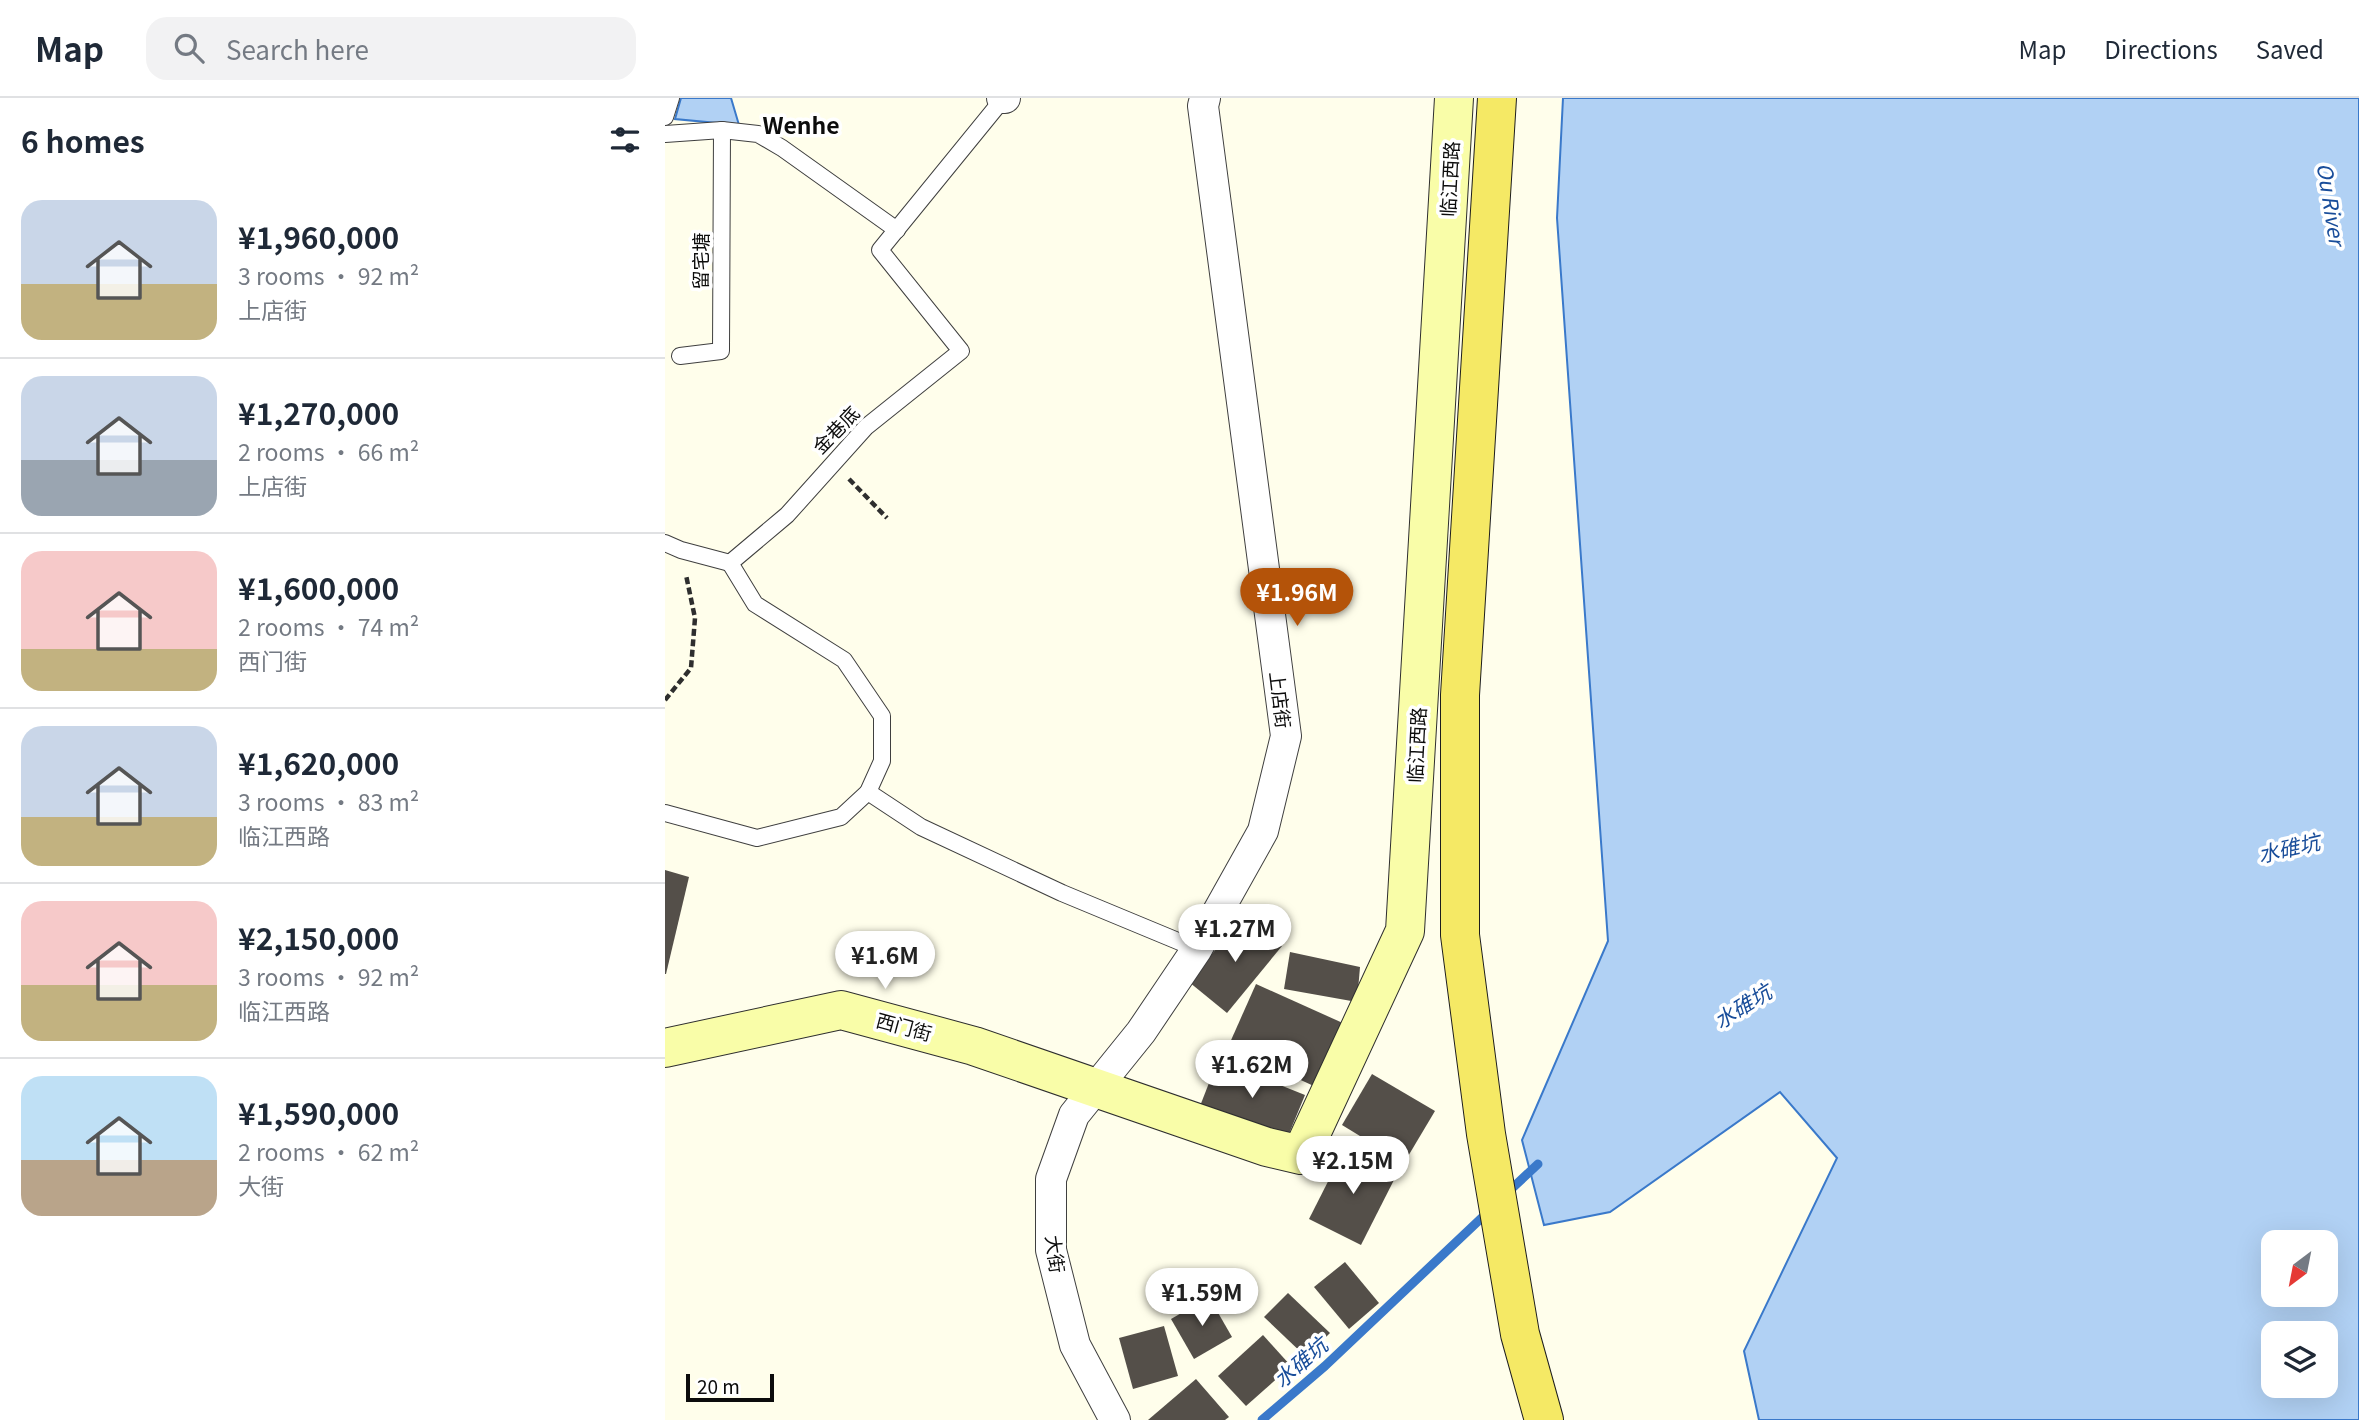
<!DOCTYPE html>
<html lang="en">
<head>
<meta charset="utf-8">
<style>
	body { margin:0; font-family:Georgia,"Noto Sans SC",serif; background:#f2f2f3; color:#1f2937; height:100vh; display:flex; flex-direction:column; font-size:26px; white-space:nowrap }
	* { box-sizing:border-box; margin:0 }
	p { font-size:23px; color:#747a83 }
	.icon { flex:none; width:38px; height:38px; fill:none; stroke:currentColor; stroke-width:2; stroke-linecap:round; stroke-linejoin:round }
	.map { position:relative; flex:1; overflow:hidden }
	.side { display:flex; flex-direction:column; background:#fff; width:665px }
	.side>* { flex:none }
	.needle { width:46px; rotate:212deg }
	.fabs { position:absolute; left:1596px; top:1132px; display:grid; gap:14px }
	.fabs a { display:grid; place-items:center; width:77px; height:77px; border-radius:14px; background:#fff; box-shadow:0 7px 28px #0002; font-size:35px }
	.scale { position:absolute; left:21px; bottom:18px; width:88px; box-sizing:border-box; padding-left:7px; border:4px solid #0c0c0c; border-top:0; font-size:19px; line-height:24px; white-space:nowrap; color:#0c0c0c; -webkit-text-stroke:5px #fff; paint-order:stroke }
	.price { position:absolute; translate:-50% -60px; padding:0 16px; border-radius:24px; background:#fff; color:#222; font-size:23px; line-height:46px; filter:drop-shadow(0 2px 4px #0008) }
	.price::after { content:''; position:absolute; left:50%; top:42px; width:21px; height:16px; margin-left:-10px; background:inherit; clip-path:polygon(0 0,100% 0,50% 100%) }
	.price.on { background:#b45309; color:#fff }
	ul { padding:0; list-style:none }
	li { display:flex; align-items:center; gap:21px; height:175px; padding:0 21px }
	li+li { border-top:2px solid #e0e1e3 }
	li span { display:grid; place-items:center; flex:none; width:196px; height:140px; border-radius:21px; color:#555 }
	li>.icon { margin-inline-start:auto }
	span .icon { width:84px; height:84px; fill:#fffc; stroke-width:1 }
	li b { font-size:30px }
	h2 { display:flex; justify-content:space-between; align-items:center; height:84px; padding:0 21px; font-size:30px }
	header { display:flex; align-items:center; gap:42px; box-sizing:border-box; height:98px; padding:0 35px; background:#fff; border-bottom:2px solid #e0e1e3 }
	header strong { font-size:33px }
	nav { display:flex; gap:38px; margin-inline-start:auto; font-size:24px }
	.search { width:490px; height:63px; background:#f2f2f3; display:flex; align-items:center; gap:18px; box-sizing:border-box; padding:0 24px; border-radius:21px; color:#747a83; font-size:26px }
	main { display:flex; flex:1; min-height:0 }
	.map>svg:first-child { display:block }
</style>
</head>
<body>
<header>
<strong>Map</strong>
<div class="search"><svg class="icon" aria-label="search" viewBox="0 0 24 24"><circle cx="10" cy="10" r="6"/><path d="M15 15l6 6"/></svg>Search here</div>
<nav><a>Map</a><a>Directions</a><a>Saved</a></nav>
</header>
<main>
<section class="side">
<h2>6 homes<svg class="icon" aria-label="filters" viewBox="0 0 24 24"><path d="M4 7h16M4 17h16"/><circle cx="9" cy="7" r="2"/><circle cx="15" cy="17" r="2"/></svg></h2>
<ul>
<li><span style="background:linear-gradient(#c9d6e8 60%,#c2b280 0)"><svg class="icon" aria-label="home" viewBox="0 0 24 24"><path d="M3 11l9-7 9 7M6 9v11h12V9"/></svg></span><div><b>¥1,960,000</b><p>3 rooms · 92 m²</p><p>上店街</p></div></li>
<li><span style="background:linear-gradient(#c9d6e8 60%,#9aa5b1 0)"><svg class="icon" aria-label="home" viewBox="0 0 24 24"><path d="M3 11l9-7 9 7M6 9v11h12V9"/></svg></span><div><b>¥1,270,000</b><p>2 rooms · 66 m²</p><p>上店街</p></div></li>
<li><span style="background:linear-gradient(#f6c9c9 70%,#c2b280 0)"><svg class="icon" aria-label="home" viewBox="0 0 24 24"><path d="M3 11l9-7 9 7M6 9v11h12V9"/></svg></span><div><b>¥1,600,000</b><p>2 rooms · 74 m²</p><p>西门街</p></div></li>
<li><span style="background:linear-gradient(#c9d6e8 65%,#c2b280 0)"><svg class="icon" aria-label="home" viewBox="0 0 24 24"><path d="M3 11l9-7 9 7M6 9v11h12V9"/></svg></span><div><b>¥1,620,000</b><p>3 rooms · 83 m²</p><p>临江西路</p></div></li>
<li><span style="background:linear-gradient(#f6c9c9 60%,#c2b280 0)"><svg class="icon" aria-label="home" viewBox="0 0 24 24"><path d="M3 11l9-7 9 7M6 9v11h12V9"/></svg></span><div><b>¥2,150,000</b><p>3 rooms · 92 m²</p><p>临江西路</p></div></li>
<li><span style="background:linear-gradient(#bfe0f5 60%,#b9a48a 0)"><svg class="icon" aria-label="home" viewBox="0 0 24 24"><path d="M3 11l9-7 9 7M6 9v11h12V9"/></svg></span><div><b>¥1,590,000</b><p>2 rooms · 62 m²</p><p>大街</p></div></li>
</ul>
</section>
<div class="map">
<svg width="1694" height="1322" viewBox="0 0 1694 1322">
	<rect width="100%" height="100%" fill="#fffeeb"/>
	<g fill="#b1d1f4" stroke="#3a79ca" stroke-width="2" fill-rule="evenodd">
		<polygon points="16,0 66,0 74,27 10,21"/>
		<path d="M898 0H1694V1322H1094L1079 1253 1172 1060 1115 994 945 1114 879 1127 857 1042 943 843 892 120ZM1608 1144H1661V1197H1608ZM1608 1236H1661V1288H1608Z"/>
	</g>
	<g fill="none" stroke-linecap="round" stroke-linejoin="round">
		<g stroke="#3a79ca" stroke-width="9">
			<polyline points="842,1095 873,1066"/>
			<polyline points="597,1322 660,1268 825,1112"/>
		</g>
	</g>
	<g fill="#544f49">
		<polygon points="0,772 24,779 1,876 0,876"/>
		<polygon points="579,817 617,848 562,915 524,884"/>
		<polygon points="625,854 695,869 692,904 619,891"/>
		<polygon points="591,886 680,926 651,989 563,949"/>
		<polygon points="553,962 640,997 621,1043 535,1008"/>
		<polygon points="707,976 770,1013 739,1065 677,1027"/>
		<polygon points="680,1050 732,1076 696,1147 644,1121"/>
		<polygon points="680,1164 714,1205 684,1231 649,1189"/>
		<polygon points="623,1195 665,1235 641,1259 599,1219"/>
		<polygon points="544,1199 567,1239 529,1261 506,1221"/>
		<polygon points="499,1228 513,1278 468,1291 454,1240"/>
		<polygon points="598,1237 626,1268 581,1308 553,1278"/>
		<polygon points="531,1281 564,1319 560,1322 483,1322"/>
	</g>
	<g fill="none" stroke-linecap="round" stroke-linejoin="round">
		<defs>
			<g id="lane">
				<polyline points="0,19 6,0"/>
				<polyline points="0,36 57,32 93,36 117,50 232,132"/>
				<polyline points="15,258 56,253 57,32"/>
				<polyline points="0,445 16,452 65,465"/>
				<polyline points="203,694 256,729 397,795 532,851"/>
				<polyline points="0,715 92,740 176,719 203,694 217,663 217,618 179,562 90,506 65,465 122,417 201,329 296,253 215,152 338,1"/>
			</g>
			<g id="street">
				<polyline points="337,0 340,0"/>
				<polyline points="450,1322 410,1247 386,1152 386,1081 409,1017 476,934 532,851 598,733 621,638 538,8 540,0"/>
			</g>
			<polyline id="secondary" points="0,950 176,912 309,948 602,1049 636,1057 740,833 789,0"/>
			<polyline id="primary" points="832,0 795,597 795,837 821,1036 855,1236 879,1322"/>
		</defs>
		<use href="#lane" stroke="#3f3f3f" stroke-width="18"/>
		<use href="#street" stroke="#3f3f3f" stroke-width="32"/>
		<use href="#secondary" stroke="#2e2e2e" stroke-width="40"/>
		<use href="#primary" stroke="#1d1d1d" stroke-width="40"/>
		<g stroke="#2e2e2e" stroke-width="4.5" stroke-dasharray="7 3.5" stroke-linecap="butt">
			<polyline points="184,381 222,420"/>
			<polyline points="0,602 26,570 30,520 21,477"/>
		</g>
		<use href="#lane" stroke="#fff" stroke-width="16"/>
		<use href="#street" stroke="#fff" stroke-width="30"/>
		<use href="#secondary" stroke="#f9fda8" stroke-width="38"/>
		<use href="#primary" stroke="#f5e965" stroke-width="38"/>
	</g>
	<g text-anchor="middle" stroke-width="7" stroke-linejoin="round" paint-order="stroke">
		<g font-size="19" fill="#0c0c0c" stroke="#fff">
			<text transform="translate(785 81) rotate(-87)" y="7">临江西路</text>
			<text transform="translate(36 163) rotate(-90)" y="7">留宅塘</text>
			<text transform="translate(171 332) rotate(-46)" y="7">金巷底</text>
			<text transform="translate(615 602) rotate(83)" y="7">上店街</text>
			<text transform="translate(752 647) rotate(-87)" y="7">临江西路</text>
			<text transform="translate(239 929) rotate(15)" y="7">西门街</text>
			<text transform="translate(390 1156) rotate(82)" y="7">大街</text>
		</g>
		<g font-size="21" font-style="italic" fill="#194d9a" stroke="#fff">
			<text transform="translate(1665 106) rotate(81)" y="7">Ou River</text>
			<text transform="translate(1624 751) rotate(-13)" y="7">水碓坑</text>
			<text transform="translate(1078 909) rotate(-32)" y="7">水碓坑</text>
			<text transform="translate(636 1265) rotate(-41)" y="7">水碓坑</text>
		</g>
		<g font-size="23" font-weight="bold" fill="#0c0c0c" stroke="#fff">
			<text x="136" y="36">Wenhe</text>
		</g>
	</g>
</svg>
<div class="fabs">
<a><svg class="needle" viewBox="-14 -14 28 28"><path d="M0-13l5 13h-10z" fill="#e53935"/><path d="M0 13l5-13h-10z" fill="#747a83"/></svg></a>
<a><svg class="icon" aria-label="layers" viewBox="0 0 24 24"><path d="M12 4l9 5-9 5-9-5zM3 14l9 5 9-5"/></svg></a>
</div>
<div class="scale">20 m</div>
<b class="price on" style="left:632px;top:530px">¥1.96M</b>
<b class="price" style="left:570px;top:866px">¥1.27M</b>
<b class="price" style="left:220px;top:893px">¥1.6M</b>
<b class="price" style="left:587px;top:1002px">¥1.62M</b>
<b class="price" style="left:688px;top:1098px">¥2.15M</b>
<b class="price" style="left:537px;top:1230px">¥1.59M</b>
</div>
</main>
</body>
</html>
